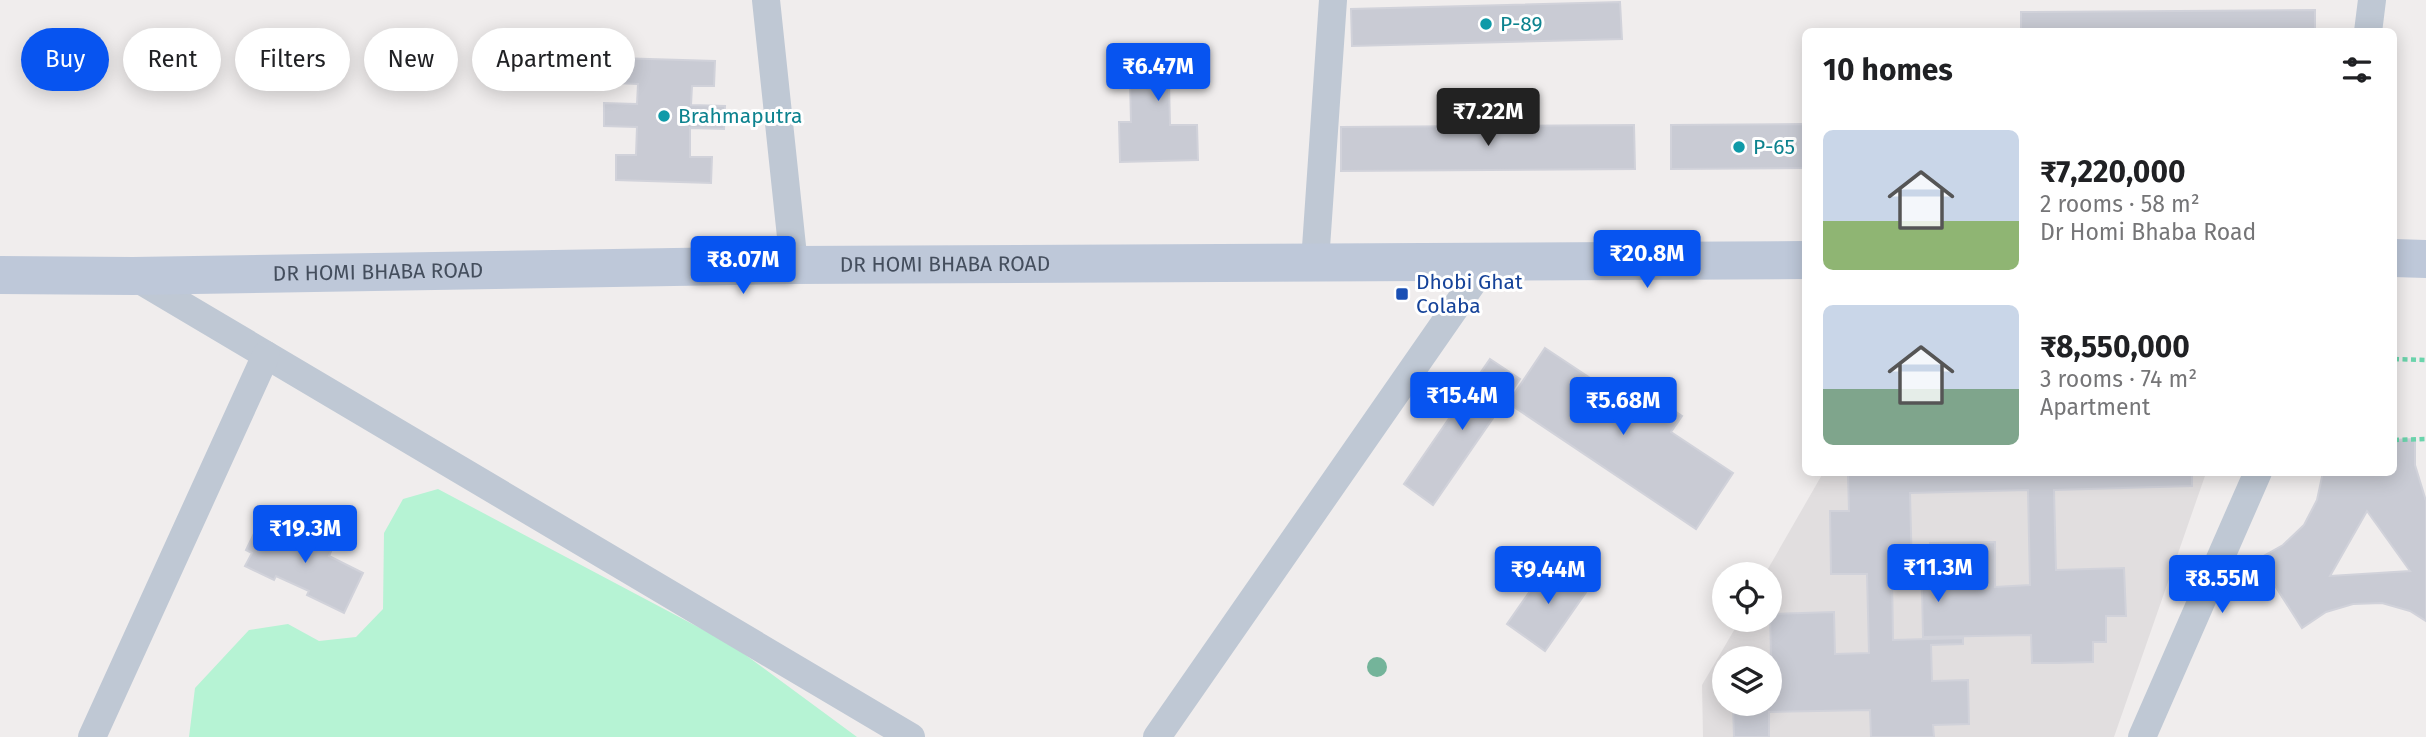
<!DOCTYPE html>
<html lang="en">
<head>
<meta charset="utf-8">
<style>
	body { margin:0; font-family:"Fira Sans",sans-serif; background:#f2f2f2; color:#202124; height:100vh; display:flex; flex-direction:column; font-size:26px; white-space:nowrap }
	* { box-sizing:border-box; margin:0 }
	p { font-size:23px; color:#757577 }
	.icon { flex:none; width:38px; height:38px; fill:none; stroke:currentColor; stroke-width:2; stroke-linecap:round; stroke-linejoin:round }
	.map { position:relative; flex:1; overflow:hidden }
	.side { position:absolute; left:1802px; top:28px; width:595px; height:448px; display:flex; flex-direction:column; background:#fff; border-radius:10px; box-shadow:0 4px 18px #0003 }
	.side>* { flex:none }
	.hud { position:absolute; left:21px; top:28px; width:665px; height:63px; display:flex; gap:14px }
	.tools { position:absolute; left:1712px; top:562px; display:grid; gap:14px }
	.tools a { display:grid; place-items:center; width:70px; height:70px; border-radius:50%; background:#fff; box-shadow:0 4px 18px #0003; font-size:35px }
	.price { position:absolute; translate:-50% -60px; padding:0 16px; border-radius:7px; background:#0754f0; color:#fff; font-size:23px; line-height:46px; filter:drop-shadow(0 2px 4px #0008) }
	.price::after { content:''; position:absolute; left:50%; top:42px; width:21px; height:16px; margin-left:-10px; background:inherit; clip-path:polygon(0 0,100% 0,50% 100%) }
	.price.active { background:#222; color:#fff }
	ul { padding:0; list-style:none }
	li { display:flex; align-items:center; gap:21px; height:175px; padding:0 21px }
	li span { display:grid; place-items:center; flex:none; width:196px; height:140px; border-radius:10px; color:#555 }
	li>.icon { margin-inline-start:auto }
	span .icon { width:84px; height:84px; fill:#fffc; stroke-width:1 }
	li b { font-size:30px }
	h2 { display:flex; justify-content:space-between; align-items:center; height:84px; padding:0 21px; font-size:30px }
	.pill { padding:0 24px; border-radius:32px; background:#fff; box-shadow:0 4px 18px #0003; font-size:24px; line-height:63px }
	.pill.active { background:#0754f0; color:#fff }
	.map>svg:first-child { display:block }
</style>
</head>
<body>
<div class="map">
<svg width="2426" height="737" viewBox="0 0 2426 737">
	<rect width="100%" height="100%" fill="#f0eded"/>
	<path fill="#e1dedf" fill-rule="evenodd" d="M1823 473H2206L2114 737H1703L1702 685 1740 620H1769V574H1765ZM1724 658H1769V704H1724Z"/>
	<polygon fill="#b6f3d4" points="438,489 732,645 857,737 189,737 195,688 249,630 288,624 319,641 356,637 383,609 384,533 403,499"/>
	<g fill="#c9cbd4" stroke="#d1d2da" stroke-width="2" fill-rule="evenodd">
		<polygon points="1620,2 1622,39 1352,46 1351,9"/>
		<polygon points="2315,10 2315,32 2021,32 2021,12"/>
		<polygon points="1204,46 1205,82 1169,83 1170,125 1197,125 1198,160 1120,162 1119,122 1131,122 1130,81 1120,81 1119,49"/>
		<polygon points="616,58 715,61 714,86 692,86 691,105 725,106 724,129 690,128 690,157 712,157 711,183 616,180 616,155 636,155 637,127 604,126 604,103 637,104 638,84 615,83"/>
		<polygon points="1806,124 1806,168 1671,169 1671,125"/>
		<polygon points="1634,125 1635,169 1341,171 1341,127"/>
		<polygon points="1545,348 1637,409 1648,393 1682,416 1671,432 1733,473 1696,529 1508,403"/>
		<polygon points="1490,359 1520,379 1433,505 1404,484"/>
		<path d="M2415 439V465L2426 501V621L2410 611 2382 603 2353 604 2326 612 2302 628 2258 559 2283 545 2304 525 2317 500 2323 472H2394V440ZM2367 511 2410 571 2330 576Z"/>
		<polygon points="1876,472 2192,472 2192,486 2054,490 2056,570 2124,568 2126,616 2106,616 2106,642 2093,642 2093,662 2058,663 2032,663 2031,635 1923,637 1922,588 1931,588 1930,543 1995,542 1995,587 2030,585 2028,490 1910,493 1912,572 1892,573 1893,640 1963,638 1963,644 1931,645 1932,681 1968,680 1969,724 1933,725 1934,737 1871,737 1870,710 1769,712 1769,737 1734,737 1733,704 1769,704 1769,658 1762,658 1762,656 1771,655 1770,614 1834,612 1835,654 1869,653 1867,574 1831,574 1830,511 1849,511 1848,475 1876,475"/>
		<polygon points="259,523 308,546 319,523 339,533 329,556 363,573 344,613 307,595 309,591 276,576 274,580 245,566 252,553 246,550"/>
		<polygon points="1551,561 1589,588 1545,651 1507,624"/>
	</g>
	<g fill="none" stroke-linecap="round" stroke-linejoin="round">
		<g stroke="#6bd4ac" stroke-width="4.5" stroke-dasharray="5 3.5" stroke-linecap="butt">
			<polyline points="2394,359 2426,360"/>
			<polyline points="2394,440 2426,439"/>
		</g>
		<g stroke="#bfc8d4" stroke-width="28">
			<polyline points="766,0 794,265"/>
			<polyline points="2368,32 2372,0"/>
			<polyline points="1315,262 1333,0"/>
			<polyline points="133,276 911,737"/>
			<polyline points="92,737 266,355"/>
			<polyline points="1157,737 1487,262"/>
			<polyline points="2142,737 2258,472"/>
		</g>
		<g stroke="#bec8d9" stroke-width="38">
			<polyline points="2394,258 2426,259"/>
			<path id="s1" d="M0 275 133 276 794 265 1806 260"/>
		</g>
	</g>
	<circle fill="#74b49a" cx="1377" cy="667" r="10"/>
	<g fill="#0f9aa8" stroke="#fff" stroke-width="2.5">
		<circle cx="1486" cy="24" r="7"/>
		<circle cx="664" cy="116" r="7"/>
		<circle cx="1739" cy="147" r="7"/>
	</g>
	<rect fill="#1a4fb4" stroke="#fff" stroke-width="2.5" x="1395" y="287" width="14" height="14" rx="3.5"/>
	<g text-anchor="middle" stroke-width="6" stroke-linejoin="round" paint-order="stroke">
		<g font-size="21" fill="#0d838f" stroke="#fff" text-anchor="start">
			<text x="1500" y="31">P-89</text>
			<text x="678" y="123">Brahmaputra</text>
			<text x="1753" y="154">P-65</text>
		</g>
		<g font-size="21" fill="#444e5d" stroke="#fff">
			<text dy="7" stroke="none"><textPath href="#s1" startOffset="945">DR HOMI BHABA ROAD</textPath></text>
			<text dy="7" stroke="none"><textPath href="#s1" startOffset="378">DR HOMI BHABA ROAD</textPath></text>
		</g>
		<g font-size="21" fill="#164399" stroke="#fff" text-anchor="start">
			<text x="1416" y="289">Dhobi Ghat<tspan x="1416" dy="24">Colaba</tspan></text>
		</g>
	</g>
</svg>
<div class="tools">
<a><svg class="icon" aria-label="locate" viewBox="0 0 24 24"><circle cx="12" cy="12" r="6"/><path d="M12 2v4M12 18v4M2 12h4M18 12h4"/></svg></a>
<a><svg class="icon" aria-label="layers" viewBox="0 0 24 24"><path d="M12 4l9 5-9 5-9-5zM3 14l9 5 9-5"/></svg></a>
</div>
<b class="price" style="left:1158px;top:103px">₹6.47M</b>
<b class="price active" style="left:1488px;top:148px">₹7.22M</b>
<b class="price" style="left:1647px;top:290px">₹20.8M</b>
<b class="price" style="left:743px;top:296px">₹8.07M</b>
<b class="price" style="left:1462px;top:432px">₹15.4M</b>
<b class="price" style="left:1623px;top:437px">₹5.68M</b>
<b class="price" style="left:305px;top:565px">₹19.3M</b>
<b class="price" style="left:1938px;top:604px">₹11.3M</b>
<b class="price" style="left:1548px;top:606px">₹9.44M</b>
<b class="price" style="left:2222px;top:615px">₹8.55M</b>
<div class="hud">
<a class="pill active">Buy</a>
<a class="pill">Rent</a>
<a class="pill">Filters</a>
<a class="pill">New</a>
<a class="pill">Apartment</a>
</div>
<section class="side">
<h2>10 homes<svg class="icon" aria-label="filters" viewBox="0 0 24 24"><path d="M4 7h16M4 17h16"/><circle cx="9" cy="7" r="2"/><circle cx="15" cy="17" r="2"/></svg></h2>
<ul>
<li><span style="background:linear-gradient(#c9d6e8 65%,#8fb573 0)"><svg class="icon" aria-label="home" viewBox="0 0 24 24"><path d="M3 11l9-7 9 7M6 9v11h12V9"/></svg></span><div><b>₹7,220,000</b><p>2 rooms · 58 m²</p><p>Dr Homi Bhaba Road</p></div></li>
<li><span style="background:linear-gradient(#c9d6e8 60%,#7fa58c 0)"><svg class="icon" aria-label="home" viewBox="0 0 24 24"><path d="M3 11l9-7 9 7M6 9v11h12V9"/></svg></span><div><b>₹8,550,000</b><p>3 rooms · 74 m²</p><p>Apartment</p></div></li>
</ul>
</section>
</div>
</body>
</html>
